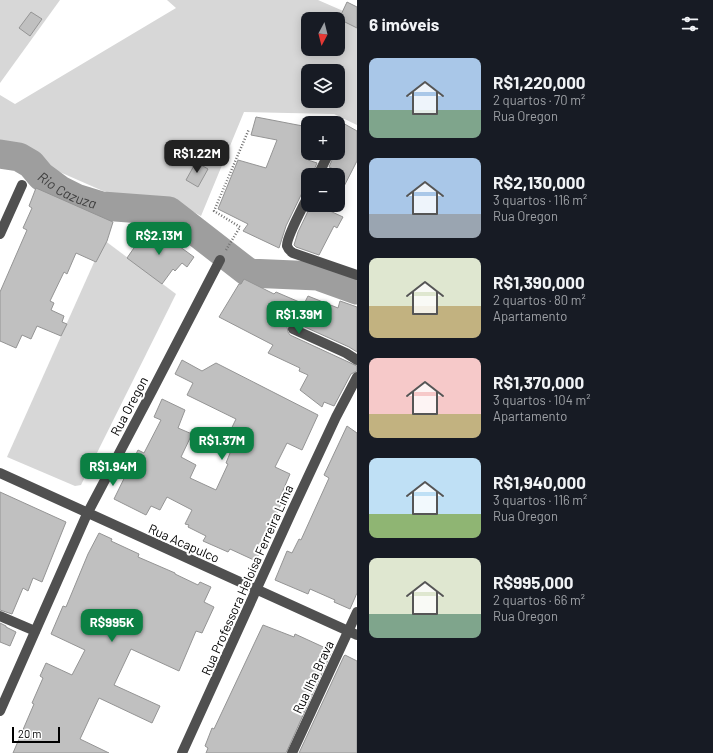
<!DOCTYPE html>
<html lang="pt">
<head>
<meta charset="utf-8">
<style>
	body { margin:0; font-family:Barlow,sans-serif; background:#20242c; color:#f1f3f6; height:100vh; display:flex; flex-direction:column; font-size:15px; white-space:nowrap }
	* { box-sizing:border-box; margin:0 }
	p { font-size:13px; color:#9ea1a6 }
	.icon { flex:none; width:22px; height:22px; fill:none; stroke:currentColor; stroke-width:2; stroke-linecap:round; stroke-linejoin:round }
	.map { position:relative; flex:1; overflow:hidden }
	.side { display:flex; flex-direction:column; background:#171b24; width:356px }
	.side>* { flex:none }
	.needle { width:26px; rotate:187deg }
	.tools { position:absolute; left:301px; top:12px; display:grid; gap:8px }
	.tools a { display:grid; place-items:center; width:44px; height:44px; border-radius:8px; background:#171b24; box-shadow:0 2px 10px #0003; font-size:20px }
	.scale { position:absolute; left:12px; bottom:10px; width:48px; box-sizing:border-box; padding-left:4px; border:2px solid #000; border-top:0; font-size:11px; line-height:14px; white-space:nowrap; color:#000; -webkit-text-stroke:3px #fff; paint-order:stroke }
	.price { position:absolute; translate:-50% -34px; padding:0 9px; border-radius:8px; background:#0b8043; color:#fff; font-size:13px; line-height:26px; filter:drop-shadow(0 1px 2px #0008) }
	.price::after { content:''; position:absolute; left:50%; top:24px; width:12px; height:9px; margin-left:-6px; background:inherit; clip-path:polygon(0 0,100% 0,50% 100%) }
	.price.selected { background:#222; color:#fff }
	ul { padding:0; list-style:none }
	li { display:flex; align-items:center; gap:12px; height:100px; padding:0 12px }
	li span { display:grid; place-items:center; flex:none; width:112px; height:80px; border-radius:8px; color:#555 }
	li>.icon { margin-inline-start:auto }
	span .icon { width:48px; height:48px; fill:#fffc; stroke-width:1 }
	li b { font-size:17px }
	h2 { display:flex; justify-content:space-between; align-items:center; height:48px; padding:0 12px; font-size:17px }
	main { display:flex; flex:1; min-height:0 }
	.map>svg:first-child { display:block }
</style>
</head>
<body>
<main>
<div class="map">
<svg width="357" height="753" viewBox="0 0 357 753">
	<rect width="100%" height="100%" fill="#fff"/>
	<g fill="#d7d7d7" fill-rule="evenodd">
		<polygon points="0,0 60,0 0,83"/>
		<path d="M167 0H318L357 17V125L334 114 244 112 201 216 175 202 131 198 103 191 5 148 0 145V95L15 104 176 8ZM308 19H338V49H308ZM308 71H338V101H308Z"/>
		<polygon points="104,240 176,294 81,485 75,486 7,457"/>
	</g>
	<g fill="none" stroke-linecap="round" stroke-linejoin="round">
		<path stroke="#9e9e9e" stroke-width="29" id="s1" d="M0 154 19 157 31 164 41 176 60 190 76 198 102 206 169 211 249 273 318 276 357 290"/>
	</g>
	<g fill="#c0c0c0" stroke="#949494">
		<polygon points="347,2 357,7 357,28 339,19"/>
		<polygon points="31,12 42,19 30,36 19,28"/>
		<polygon points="256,117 308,127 308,160 317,163 312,175 308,175 308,190 302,193 286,226 279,248 243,231 248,224 218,209 238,160 266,168 277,140 251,135"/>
		<polygon points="341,122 357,131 357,161 338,198 338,171 329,167 335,153 338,153 338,129"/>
		<polygon points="196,162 208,169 198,187 186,180"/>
		<polygon points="36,188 113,222 107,241 96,262 76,253 67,274 64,272 50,301 54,303 51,310 64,316 62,322 67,324 61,336 37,326 31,339 22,335 16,348 0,341 0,292 27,230 23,228 32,208 29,206"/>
		<polygon points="311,205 317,205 343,217 337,228 334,226 319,255 296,247 294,245 298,232"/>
		<polygon points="154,228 194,257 187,267 182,263 175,271 173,269 162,284 127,258 136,245 140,247"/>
		<polygon points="244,279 274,294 276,292 304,304 308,296 338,308 340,301 357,307 357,352 349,347 296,323 290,324 287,327 288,332 290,335 357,366 357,371 351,374 334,406 324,402 322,407 300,390 308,375 299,371 300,368 268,353 273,345 219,317 239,284 241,284"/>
		<polygon points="182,360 202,371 216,363 318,415 302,450 287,443 275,467 290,474 278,502 281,504 256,561 230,549 228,552 203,541 206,536 188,527 189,525 185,524 192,510 167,497 160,510 151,506 146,515 114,499 138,450 144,453 161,420 154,417 162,399 185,410 178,428 192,434 181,457 196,465 190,478 216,490 228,464 226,463 232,448 224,444 236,419 187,395 193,383 175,374"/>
		<polygon points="347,426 357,433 357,593 350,609 334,602 335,600 310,589 308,594 275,580 287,551 292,553 299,539 301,540 329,478 324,475"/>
		<polygon points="0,492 66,522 42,582 33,578 28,591 23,588 12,614 0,610"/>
		<polygon points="99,533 112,539 111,541 139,554 138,557 175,573 175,574 198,585 200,582 211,587 204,602 214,607 202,633 196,631 179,671 131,649 114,685 160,706 152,723 99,698 80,739 109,753 13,753 34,704 32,703 43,678 40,676 46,663 72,675 85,650 51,634 63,606 66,607 88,554"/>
		<polygon points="0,623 6,626 6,627 16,632 10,646 0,642"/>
		<polygon points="263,625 294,637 295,634 332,651 286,753 206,753 208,748 205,746 212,728 214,729"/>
		<polygon points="345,655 357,661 357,753 299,753 344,656"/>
	</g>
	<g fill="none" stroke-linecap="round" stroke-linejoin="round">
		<polyline stroke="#727272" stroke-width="2.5" stroke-dasharray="1 2" stroke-linecap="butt" points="226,250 240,227 214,211 249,129"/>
		<g stroke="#505050" stroke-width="10">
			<polyline points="318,175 329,153"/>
			<path d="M308 196C304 205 286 238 287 246 288 249 290 251 293 253L357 275"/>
			<polyline points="0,234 22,185"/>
			<polyline points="293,329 346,353 357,360"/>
			<polyline points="0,473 357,635"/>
			<polyline points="0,616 35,631"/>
			<polyline points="0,711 87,514 152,391 220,260"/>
			<polyline points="182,753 293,509 336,417 357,377"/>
			<polyline points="292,753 357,612"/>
		</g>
	</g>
	<g text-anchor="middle" stroke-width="4" stroke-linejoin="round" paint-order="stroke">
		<g font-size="13" fill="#000" stroke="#fff">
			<text transform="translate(129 406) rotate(-62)" y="5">Rua Oregon</text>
			<text transform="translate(184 543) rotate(24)" y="5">Rua Acapulco</text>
			<text transform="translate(247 580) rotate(-66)" y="5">Rua Professora Heloísa Ferreira Lima</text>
			<text transform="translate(313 677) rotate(-65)" y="5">Rua Ilha Brava</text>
		</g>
		<g font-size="14" font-style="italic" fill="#3f3f3f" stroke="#fff">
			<text dy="5" stroke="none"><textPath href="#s1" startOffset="79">Rio Cazuza</textPath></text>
		</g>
	</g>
</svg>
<div class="tools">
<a><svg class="needle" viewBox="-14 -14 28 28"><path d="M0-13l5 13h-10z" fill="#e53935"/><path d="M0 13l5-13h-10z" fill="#9ea1a6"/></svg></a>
<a><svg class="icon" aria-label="layers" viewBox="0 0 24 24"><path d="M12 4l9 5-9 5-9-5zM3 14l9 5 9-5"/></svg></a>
<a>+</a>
<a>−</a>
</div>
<div class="scale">20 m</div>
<b class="price selected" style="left:197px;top:174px">R$1.22M</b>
<b class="price" style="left:159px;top:256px">R$2.13M</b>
<b class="price" style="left:299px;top:335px">R$1.39M</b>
<b class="price" style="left:222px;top:461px">R$1.37M</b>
<b class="price" style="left:113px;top:487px">R$1.94M</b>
<b class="price" style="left:112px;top:643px">R$995K</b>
</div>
<section class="side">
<h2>6 imóveis<svg class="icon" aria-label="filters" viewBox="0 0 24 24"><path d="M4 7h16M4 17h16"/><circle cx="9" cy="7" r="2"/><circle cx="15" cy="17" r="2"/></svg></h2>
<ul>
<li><span style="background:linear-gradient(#a9c7e8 65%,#7fa58c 0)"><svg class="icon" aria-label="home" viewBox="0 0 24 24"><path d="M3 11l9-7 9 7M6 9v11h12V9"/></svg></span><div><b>R$1,220,000</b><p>2 quartos · 70 m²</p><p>Rua Oregon</p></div></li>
<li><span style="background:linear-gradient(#a9c7e8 70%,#9aa5b1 0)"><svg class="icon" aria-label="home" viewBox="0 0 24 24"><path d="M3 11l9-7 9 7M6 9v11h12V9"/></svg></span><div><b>R$2,130,000</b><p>3 quartos · 116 m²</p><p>Rua Oregon</p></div></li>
<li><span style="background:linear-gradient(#dfe7d0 60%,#c2b280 0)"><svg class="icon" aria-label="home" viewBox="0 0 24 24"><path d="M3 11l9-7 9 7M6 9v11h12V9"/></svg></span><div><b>R$1,390,000</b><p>2 quartos · 80 m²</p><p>Apartamento</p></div></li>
<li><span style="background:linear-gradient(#f6c9c9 70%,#c2b280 0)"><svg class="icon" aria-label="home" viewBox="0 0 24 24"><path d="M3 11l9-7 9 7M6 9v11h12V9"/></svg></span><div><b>R$1,370,000</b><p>3 quartos · 104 m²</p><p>Apartamento</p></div></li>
<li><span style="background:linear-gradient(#bfe0f5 70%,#8fb573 0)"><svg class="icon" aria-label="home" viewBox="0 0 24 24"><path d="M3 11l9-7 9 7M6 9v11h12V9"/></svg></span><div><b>R$1,940,000</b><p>3 quartos · 116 m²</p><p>Rua Oregon</p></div></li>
<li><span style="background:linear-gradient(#dfe7d0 70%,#7fa58c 0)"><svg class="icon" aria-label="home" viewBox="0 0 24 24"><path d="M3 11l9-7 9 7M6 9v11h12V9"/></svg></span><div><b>R$995,000</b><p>2 quartos · 66 m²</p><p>Rua Oregon</p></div></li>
</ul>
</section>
</main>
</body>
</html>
